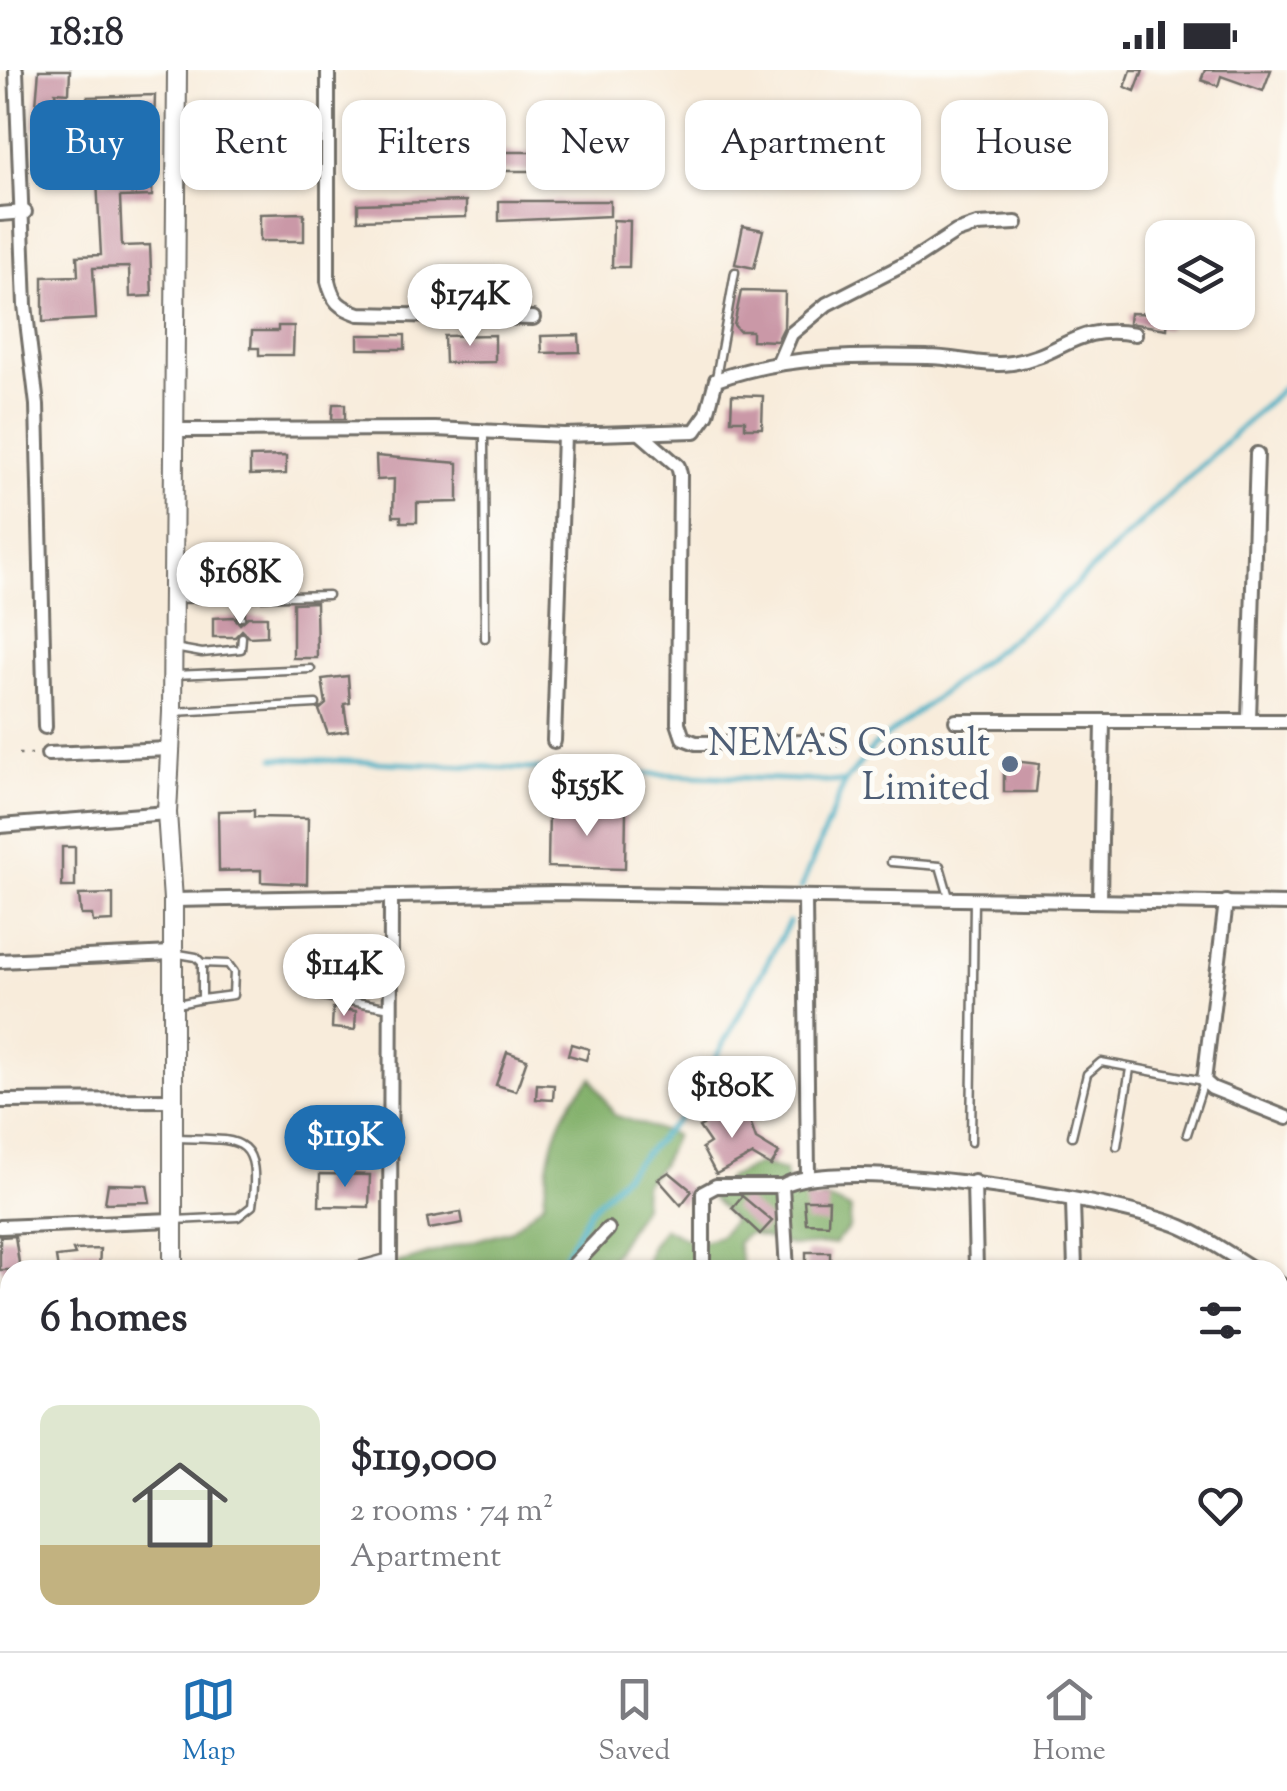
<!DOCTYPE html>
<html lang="en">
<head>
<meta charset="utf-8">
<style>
	body { margin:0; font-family:"Sorts Mill Goudy",serif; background:#f7f7f7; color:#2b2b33; height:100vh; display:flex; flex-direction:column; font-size:38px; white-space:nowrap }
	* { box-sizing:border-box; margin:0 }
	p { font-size:32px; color:#7c7c81 }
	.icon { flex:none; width:55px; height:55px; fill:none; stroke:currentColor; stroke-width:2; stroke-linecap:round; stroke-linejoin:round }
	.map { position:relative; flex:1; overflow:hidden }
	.panel { position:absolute; left:0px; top:1190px; width:1288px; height:392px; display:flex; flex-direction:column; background:#fff; border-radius:30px 30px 0 0; box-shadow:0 2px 8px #0004 }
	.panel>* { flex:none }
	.guide { position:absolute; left:30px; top:30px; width:1228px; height:90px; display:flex; gap:20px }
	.tools { position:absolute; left:1145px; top:150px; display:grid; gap:20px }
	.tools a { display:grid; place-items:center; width:110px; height:110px; border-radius:20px; background:#fff; box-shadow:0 2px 8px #0004; font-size:50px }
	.price { position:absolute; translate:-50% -85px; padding:0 22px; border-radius:35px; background:#fff; color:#222; font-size:32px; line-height:65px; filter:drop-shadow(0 2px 5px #0008) }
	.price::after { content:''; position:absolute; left:50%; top:60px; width:30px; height:22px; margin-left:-15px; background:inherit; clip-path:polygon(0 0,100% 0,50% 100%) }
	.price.selected { background:#1f6fb2; color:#fff }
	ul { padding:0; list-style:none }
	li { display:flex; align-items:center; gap:30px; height:250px; padding:0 40px }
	li span { display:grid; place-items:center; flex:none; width:280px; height:200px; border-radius:20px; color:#555 }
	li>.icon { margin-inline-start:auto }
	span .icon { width:120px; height:120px; fill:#fffc; stroke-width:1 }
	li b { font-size:42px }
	h2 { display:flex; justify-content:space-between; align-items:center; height:120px; padding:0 40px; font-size:42px }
	.chip { padding:0 35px; border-radius:20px; background:#fff; box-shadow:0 2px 8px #0004; font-size:35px; line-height:90px }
	.chip.selected { background:#1f6fb2; color:#fff }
	.status { display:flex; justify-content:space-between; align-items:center; height:70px; padding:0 50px; background:#fff; direction:ltr }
	.status svg { height:28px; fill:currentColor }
	.dock { display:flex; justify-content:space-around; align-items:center; height:140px; border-top:2px solid #e1e1e2; background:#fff; font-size:28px; color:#7c7c81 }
	.dock a { display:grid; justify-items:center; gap:5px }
	.dock .selected { color:#1f6fb2 }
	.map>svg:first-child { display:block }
</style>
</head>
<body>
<div class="status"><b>18:18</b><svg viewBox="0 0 49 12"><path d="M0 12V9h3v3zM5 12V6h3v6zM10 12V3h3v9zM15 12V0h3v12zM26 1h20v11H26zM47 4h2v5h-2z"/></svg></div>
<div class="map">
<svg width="1287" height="1581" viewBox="0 0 1287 1581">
	<rect width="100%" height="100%" fill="#fdfcf7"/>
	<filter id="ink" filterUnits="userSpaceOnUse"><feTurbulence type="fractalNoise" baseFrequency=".01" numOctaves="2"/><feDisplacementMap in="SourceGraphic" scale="20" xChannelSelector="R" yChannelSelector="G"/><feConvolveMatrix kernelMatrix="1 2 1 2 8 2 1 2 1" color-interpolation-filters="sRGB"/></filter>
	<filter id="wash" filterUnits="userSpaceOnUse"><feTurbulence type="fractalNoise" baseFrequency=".0048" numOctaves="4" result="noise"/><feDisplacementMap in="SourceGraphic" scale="40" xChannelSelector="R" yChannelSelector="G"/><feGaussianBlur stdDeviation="2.25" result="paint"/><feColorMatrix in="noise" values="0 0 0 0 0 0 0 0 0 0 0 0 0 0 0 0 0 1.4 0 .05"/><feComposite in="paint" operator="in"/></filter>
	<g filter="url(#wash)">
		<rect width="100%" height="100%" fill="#f8ecdb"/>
		<g fill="#80af68" stroke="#566d4a" stroke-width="2.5">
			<path d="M592 1008 614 1045 675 1065 662 1094 644 1114 643 1136 604 1200H386L387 1196 511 1160 544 1132C548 1083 555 1042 592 1008Z"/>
			<polygon points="758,1094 784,1101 788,1114 815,1132 825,1128 851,1139 849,1158 834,1174 793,1176 749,1163 737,1173 743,1200 645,1200 650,1177 664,1158 695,1173 720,1166 733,1150 711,1127 728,1108"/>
		</g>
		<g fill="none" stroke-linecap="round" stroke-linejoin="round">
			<g stroke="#44aec3" stroke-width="5">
				<polyline points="275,688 845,712"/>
				<polyline points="801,818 845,712 874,676 1053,536 1287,314"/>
				<polyline points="556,1200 590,1140 688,1039 789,852"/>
				<polyline points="385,1572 385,1581"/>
			</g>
		</g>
		<g id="blocks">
			<g fill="#ca98a7">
				<polygon points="39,0 70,0 69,23 55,22 55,58 34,58"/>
				<polygon points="1131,0 1143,0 1135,21 1125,17"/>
				<polygon points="1205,0 1271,0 1263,21 1221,6 1218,16 1201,10"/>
				<polygon points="155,25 152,126 120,127 122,176 150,175 152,226 130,227 129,197 93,198 96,249 43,252 43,207 78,206 77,186 101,185 97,110 136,109 138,63 133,63 130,39 86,39 87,27"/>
				<rect x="253" y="48" width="46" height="17"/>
				<polygon points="45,64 83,67 81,90 53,88 53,82 43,81"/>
				<polygon points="244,66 261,66 260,92 243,92"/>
				<rect x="502" y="82" width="40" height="19"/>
				<polygon points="466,131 466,147 358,150 358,134"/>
				<polygon points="499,131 610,131 610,146 499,151"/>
				<polygon points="304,143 304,171 260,171 260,144"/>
				<polygon points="613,150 630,151 629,197 612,197"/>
				<polygon points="743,156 763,160 754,198 735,194"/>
				<polygon points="741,221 785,222 784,257 777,271 752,270 752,261 739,261 734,255"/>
				<polygon points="1130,243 1168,244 1167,259 1129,253"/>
				<polygon points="278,256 294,256 293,285 259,285 259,278 251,278 252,261 278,261"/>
				<rect x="358" y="265" width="47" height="14"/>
				<polygon points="495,265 495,292 445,293 444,266"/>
				<polygon points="579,265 580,282 542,283 541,266"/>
				<polygon points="732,325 763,326 762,358 745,358 745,350 731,350"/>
				<polygon points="333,334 345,334 345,349 332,349"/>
				<polygon points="286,386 286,404 250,405 250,387"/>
				<polygon points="376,386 458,393 458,432 417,433 417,452 401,452 401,446 393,446 394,409 377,410"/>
				<polygon points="251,492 286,492 286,508 251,509"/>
				<polygon points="316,532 317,588 293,588 293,533"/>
				<polygon points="234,547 240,554 248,547 267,547 267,566 249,567 242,560 235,567 213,567 213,548"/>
				<polygon points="348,606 350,633 344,634 348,661 328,664 319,640 326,634 322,609"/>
				<polygon points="1004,690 1039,694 1036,722 1004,722"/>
				<polygon points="549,739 626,741 625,799 548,797"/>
				<polygon points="254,740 254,747 308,748 307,814 261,812 261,800 219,801 218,741"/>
				<rect x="62" y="777" width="13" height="40"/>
				<polygon points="113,824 113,851 93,852 92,845 81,845 79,825"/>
				<polygon points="333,938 356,941 355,960 332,958"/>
				<polygon points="571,974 589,979 586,990 568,985"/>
				<polygon points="507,982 527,989 516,1021 496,1015"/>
				<polygon points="537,1014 554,1015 553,1030 536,1029"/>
				<polygon points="718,1036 727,1050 737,1044 740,1050 748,1046 756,1069 779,1083 771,1096 752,1085 716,1104 702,1078 710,1073 699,1057 703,1055 699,1048"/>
				<polygon points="669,1102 692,1121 681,1135 658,1109"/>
				<polygon points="320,1104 370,1105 369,1137 319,1136"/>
				<polygon points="108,1114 147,1115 150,1132 105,1133"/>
				<polygon points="742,1126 772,1151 760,1164 732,1138"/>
				<polygon points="804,1130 829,1130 828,1154 806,1153"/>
				<polygon points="461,1142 463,1153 429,1159 427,1148"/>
				<polygon points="15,1166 20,1200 0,1200 0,1167"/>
				<polygon points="100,1179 99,1200 58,1200 56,1187 75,1185 73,1180"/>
				<rect x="806" y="1182" width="24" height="18"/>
			</g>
		</g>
	</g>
	<g filter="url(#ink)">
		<use href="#blocks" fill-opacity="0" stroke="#736f69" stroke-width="2.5"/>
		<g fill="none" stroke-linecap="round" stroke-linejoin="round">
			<defs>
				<g id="lane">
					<polyline points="716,308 735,202"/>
					<polyline points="484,363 485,568"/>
					<polyline points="175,529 328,525"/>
					<polyline points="240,529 241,547"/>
					<polyline points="174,578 202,583 241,579 242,567"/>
					<polyline points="174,605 311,599"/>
					<polyline points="174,642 316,634"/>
					<polyline points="891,792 940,796 949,827"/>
					<polyline points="202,893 228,894 234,902 233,925 202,929"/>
					<polyline points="310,924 391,938"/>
					<polyline points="173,935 202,929 202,893 196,887 173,883"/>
					<polyline points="1072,1066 1087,1004 1101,992 1204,1011 1187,1064"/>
					<polyline points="971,1072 974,830"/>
					<polyline points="1117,1076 1130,999"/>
					<path d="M175 1150 238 1147 252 1136C262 1063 238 1070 178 1068"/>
					<polyline points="342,1200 390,1187"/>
					<polyline points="1287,1463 1287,1464"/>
					<polyline points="1278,1542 1287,1537"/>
				</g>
				<g id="street">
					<polyline points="16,0 25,235 37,335 45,657"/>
					<path d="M328 0V211C333 232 339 237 359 244L533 248"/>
					<polyline points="0,144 25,142"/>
					<polyline points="779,292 791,264 827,234 913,190 956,162 977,155 1016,153"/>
					<path d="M176 360 435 359 564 365 695 361 707 344 716 310C782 286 858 285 928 287 955 287 985 297 1012 293 1064 285 1074 253 1135 264"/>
					<polyline points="640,363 678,396 680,404 678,653 683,668 696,673 830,672"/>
					<polyline points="1249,650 1257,384"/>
					<polyline points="956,651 1287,651"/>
					<polyline points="554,671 564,365"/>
					<polyline points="48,684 169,679"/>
					<polyline points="0,756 167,743"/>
					<polyline points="805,828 808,1106"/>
					<polyline points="173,830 556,823 1287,834"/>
					<polyline points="1100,830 1103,651"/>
					<polyline points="1226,832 1204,1011 1212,1018 1287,1048"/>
					<polyline points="0,891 172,883"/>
					<polyline points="0,1031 172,1030"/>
					<polyline points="974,1112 976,1200"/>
					<polyline points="1073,1132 1075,1200"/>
					<polyline points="0,1157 172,1150"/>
					<polyline points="390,1200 391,828"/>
					<polyline points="569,1200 608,1159"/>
					<polyline points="703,1200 703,1123 716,1116 782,1116"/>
					<path d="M787 1200 782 1116C837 1084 1120 1130 1182 1157 1207 1168 1232 1186 1255 1200"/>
					<polyline points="1278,1213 1287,1219"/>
					<polyline points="0,1246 10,1245"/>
					<polyline points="0,1339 10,1339"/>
					<polyline points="1278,1422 1287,1414"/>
					<polyline points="0,1567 10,1566"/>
					<polyline points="422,1572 422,1581"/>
					<polyline points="579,1572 582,1581"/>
					<polyline points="40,1581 40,1572"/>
					<polyline points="1198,1581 1198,1572"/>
				</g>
				<g id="secondary">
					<polyline points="173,1200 173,830 167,743 172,642 177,0"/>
					<polyline points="0,1455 10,1455"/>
					<polyline points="176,1581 176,1572"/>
				</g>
			</defs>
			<use href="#lane" stroke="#736f69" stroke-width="11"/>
			<use href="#street" stroke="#736f69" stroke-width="18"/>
			<use href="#secondary" stroke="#736f69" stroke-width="22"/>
			<polyline stroke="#736f69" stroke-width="2.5" stroke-dasharray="2.5 8" stroke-linecap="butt" points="19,684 32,684"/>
			<use href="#lane" stroke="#fff" stroke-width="6"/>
			<use href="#street" stroke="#fff" stroke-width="12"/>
			<use href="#secondary" stroke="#fff" stroke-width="18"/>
		</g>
	</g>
	<circle fill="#5c6f8a" stroke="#fdfcf7" stroke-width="4" cx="1010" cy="694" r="10"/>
	<g text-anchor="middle" stroke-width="10" stroke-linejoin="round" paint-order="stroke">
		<g font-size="38" fill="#4e5e75" stroke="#fdfcf7" text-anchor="end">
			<text x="990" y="685">NEMAS Consult<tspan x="990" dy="44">Limited</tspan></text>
		</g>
	</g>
</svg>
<div class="tools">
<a><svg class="icon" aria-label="layers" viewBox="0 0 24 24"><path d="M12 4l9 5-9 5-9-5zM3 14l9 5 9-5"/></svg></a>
</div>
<b class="price" style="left:470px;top:279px">$174K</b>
<b class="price" style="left:240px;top:557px">$168K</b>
<b class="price" style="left:587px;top:769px">$155K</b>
<b class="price" style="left:344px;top:949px">$114K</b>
<b class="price" style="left:732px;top:1071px">$180K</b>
<b class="price selected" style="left:345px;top:1120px">$119K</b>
<div class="guide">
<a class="chip selected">Buy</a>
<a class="chip">Rent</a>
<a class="chip">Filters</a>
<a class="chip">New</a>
<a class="chip">Apartment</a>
<a class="chip">House</a>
</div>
<section class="panel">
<h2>6 homes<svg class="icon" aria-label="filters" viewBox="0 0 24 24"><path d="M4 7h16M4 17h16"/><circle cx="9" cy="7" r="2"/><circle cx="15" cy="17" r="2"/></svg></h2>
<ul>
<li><span style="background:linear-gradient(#dfe7d0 70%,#c2b280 0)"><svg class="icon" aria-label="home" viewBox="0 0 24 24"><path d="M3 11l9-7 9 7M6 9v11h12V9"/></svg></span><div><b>$119,000</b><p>2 rooms · 74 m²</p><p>Apartment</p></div><svg class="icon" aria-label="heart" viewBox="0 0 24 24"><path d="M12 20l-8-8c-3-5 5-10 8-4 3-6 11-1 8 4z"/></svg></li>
</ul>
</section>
</div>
<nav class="dock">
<a class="selected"><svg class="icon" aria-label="map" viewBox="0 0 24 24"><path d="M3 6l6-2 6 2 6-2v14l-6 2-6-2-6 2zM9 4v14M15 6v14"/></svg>Map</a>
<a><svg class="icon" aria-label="saved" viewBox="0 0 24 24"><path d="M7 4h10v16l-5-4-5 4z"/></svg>Saved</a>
<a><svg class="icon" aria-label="home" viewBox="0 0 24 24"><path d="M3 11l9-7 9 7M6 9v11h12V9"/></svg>Home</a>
</nav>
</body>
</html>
